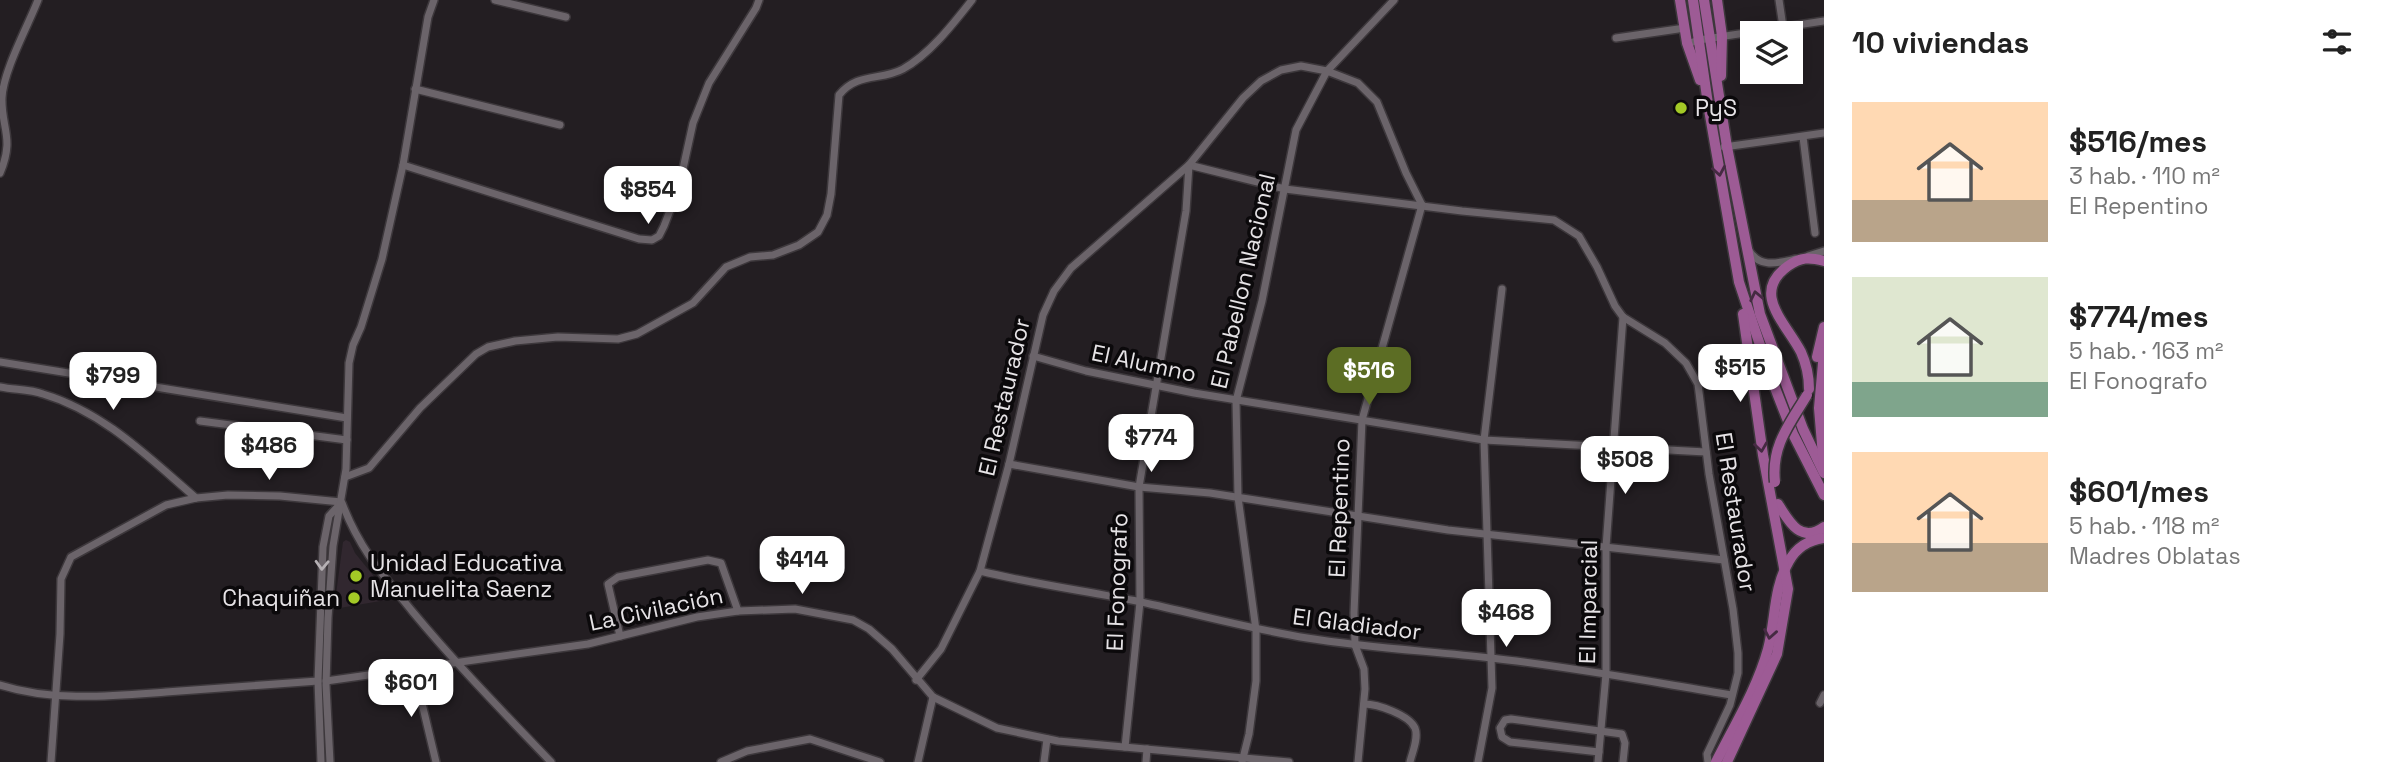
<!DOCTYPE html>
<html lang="es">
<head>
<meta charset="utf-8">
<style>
	body { margin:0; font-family:"Space Grotesk",sans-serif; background:#f2f2f2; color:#222; height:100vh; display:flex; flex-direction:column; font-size:26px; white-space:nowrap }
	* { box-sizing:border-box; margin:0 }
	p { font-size:23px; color:#767676 }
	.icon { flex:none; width:38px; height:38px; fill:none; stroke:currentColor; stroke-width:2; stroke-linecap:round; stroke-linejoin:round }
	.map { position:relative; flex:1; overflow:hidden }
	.panel { display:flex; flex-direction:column; background:#fff; width:560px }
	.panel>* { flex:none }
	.buttons { position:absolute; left:1740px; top:21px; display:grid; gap:14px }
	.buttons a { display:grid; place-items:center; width:63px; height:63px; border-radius:0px; background:#fff; box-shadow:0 4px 18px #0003; font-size:35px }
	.price { position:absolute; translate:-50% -60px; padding:0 16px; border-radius:14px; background:#fff; color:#222; font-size:23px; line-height:46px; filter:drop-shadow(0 2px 4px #0008) }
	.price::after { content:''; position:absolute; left:50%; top:42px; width:21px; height:16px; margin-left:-10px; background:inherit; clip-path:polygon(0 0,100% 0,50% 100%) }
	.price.active { background:#5c6d24; color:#fff }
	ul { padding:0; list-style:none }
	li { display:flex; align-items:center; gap:21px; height:175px; padding:0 28px }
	li span { display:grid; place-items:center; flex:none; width:196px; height:140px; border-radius:0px; color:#555 }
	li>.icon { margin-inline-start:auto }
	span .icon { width:84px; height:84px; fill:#fffc; stroke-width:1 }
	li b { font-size:30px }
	h2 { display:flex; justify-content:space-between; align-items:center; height:84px; padding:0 28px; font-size:30px }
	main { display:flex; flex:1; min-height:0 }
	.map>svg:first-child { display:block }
</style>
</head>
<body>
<main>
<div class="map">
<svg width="1824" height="762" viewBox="0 0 1824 762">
	<rect width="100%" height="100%" fill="#231e22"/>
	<polygon fill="#31272f" points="346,540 350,542 355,553 392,599 334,609 343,542"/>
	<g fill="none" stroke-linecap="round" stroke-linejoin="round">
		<defs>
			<g id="minor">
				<polyline points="495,0 566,17"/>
				<polyline points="1779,0 1783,27"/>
				<polyline points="1616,38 1685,28"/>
				<polyline points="1687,44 1699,40 1824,21"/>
				<polyline points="415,89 560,125"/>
				<polyline points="1803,137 1815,233"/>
				<polyline points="1724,147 1824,133"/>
				<polyline points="403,165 639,239 652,240 659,236 664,226 679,187 693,123 709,83 756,8 759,0"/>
				<path d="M0 173C15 138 1 128 2 98 3 71 28 26 38 0"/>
				<path d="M1748 249C1759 269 1778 263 1796 259"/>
				<polyline points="1808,256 1824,251"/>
				<polyline points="1033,356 1086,371 1194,393 1484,440 1706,452"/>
				<polyline points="0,362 347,418"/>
				<path d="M0 387C14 390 30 389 43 394 104 412 149 458 196 498"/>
				<polyline points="200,421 347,440"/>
				<polyline points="1009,464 1139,487 1210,493 1448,530 1724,560"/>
				<path d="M345 477 369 468 420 408 476 354 488 347 515 341 558 337 618 339 637 334 693 303 726 267 750 257 773 255 799 245 818 232 827 215 831 194 839 95C857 72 881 81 903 69 930 54 953 24 972 0"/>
				<path d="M342 503C359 548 382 574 412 611 456 664 503 712 551 762"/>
				<path d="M980 571C1033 584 1087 591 1141 602 1197 614 1251 629 1307 638 1368 648 1430 651 1491 658 1572 667 1652 682 1732 695"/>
				<polyline points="620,636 608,584 618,577 708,560 721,563 738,611"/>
				<polyline points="414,670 436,762"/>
				<polyline points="916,680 941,649 980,571 1009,464 1043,315 1054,291 1071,268 1189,165 1285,189 1462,211 1554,220 1579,236 1597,267 1615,306 1623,317 1665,343 1686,363 1698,384 1709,474 1733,609 1738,653 1738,673 1730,705 1707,754 1708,762"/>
				<polyline points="326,681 588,644 697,617 738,611 795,609 853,620 869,629 892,649 933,697 997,728 1058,741 1289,762"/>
				<path d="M0 685C54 702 111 696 166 692 217 688 267 685 318 681"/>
				<polyline points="1820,703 1824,695"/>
				<path d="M1364 704C1378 704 1409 715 1415 728 1419 738 1412 753 1410 762"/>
				<polyline points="1125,747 1140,602 1139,487 1186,211 1189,165 1243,98 1261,81 1281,70 1301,66 1327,71 1358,83 1377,102 1406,173 1422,205"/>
				<polyline points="1599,752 1510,742 1502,737 1500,728 1505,720 1511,719 1622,734 1625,743 1623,762"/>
				<polyline points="51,762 60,634 61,579 71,557 166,505 196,498 228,495 280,496 341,502"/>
				<polyline points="321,762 318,681 323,547 329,516 341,503"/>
				<polyline points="330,762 326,685 328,618 333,546 346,469 349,363 353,345 361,327 382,259 403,165 428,17 434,0"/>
				<polyline points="721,762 747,751 810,739 880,762"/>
				<polyline points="918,762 933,697"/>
				<polyline points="1044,762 1047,739"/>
				<polyline points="1146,762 1147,749"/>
				<polyline points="1242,762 1249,734 1256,681 1256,630 1238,497 1236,401 1262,301 1296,130 1327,71 1394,0"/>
				<polyline points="1358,762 1365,689 1364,669 1355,645 1354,613 1362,420 1422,205"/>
				<polyline points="1478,762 1492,688 1484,440 1502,289"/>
				<polyline points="1598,762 1606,674 1606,547 1623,317"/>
			</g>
			<g id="major">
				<polyline points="1680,0 1687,43 1700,80"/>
				<polyline points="1693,0 1708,104 1739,282 1770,375 1793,434 1824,495"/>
				<polyline points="1704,0 1727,147 1760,314 1803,429 1824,473"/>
				<polyline points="1717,0 1722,36 1721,76"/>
				<polyline points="1817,357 1824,327"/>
				<path d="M1809 389C1809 376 1806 363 1801 352 1786 323 1750 293 1788 266 1801 257 1809 257 1824 261"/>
				<polyline points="1824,468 1819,408 1824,352"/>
				<path d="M1778 504C1789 522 1801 544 1824 527"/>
				<path d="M1716 762C1734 726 1757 689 1768 649 1776 619 1773 589 1789 561 1797 547 1809 540 1824 538"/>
				<polyline points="1727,762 1777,654 1788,589 1763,455 1743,314"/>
			</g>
		</defs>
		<use href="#minor" stroke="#3d383c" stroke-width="10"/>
		<use href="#major" stroke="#3d383c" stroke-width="13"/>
		<use href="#minor" stroke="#6b646a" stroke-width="7"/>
		<use href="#major" stroke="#9d5b95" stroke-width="10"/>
		<defs>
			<path id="major-bridge" d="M1775 482C1771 446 1789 425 1807 395"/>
		</defs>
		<use href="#major-bridge" stroke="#3d383c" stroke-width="13" stroke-linecap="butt"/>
		<use href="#major-bridge" stroke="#9d5b95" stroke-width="10"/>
	</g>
	<defs><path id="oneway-chevron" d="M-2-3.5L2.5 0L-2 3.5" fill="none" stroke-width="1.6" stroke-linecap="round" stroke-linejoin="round" transform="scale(1.75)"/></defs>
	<g stroke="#452a42">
		<use href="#oneway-chevron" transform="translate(1719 171) rotate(80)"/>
		<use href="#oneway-chevron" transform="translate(1756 296) rotate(-102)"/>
		<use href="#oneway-chevron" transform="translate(1761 447) rotate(82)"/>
		<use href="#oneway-chevron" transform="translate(1770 634) rotate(100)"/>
	</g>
	<use stroke="#b5b0b4" href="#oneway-chevron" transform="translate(322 565) rotate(92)"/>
	<g fill="#a3c926" stroke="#0b090b" stroke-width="2.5">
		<circle cx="1681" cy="108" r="7"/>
		<circle cx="356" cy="576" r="7"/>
		<circle cx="354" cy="598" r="7"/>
	</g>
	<g text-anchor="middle" stroke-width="7" stroke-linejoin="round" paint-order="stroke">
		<g font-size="23" fill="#e6e3e6" stroke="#0b090b" text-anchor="start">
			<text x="1695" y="116">PyS</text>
			<text x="370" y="571">Unidad Educativa<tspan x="370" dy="26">Manuelita Saenz</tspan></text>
			<text x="340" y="606" text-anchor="end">Chaquiñan</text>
		</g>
		<g font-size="23" fill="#e6e3e6" stroke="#0b090b">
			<text transform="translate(1243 281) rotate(-77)" y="8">El Pabellon Nacional</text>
			<text transform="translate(1144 363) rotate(12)" y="8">El Alumno</text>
			<text transform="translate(1004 397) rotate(-77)" y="8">El Restaurador</text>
			<text transform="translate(1339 508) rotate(-88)" y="8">El Repentino</text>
			<text transform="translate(1736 512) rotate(81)" y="8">El Restaurador</text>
			<text transform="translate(1117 582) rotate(-88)" y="8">El Fonografo</text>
			<text transform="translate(1588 602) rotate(-89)" y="8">El Imparcial</text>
			<text transform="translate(656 609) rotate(-12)" y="8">La Civilación</text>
			<text transform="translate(1357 624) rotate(7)" y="8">El Gladiador</text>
		</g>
	</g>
</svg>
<div class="buttons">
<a><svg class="icon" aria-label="layers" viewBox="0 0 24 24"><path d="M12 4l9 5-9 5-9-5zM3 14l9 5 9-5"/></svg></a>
</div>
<b class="price" style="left:648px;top:226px">$854</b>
<b class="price" style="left:1740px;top:404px">$515</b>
<b class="price active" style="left:1369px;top:407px">$516</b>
<b class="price" style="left:113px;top:412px">$799</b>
<b class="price" style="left:1151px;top:474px">$774</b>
<b class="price" style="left:269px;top:482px">$486</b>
<b class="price" style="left:1625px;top:496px">$508</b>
<b class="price" style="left:802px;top:596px">$414</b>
<b class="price" style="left:1506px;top:649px">$468</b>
<b class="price" style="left:411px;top:719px">$601</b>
</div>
<section class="panel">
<h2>10 viviendas<svg class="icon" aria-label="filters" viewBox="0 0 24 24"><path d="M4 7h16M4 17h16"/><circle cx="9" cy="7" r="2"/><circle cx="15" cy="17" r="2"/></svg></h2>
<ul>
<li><span style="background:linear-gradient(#ffd9b3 70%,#b9a48a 0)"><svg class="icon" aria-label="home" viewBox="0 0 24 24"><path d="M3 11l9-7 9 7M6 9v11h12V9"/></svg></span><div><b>$516/mes</b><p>3 hab. · 110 m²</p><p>El Repentino</p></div></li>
<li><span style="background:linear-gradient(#dfe7d0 75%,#7fa58c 0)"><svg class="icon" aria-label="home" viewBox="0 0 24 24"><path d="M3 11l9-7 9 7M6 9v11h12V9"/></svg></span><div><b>$774/mes</b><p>5 hab. · 163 m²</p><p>El Fonografo</p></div></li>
<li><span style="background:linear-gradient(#ffd9b3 65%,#b9a48a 0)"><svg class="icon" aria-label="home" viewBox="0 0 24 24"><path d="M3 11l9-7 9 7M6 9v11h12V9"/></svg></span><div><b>$601/mes</b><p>5 hab. · 118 m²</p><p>Madres Oblatas</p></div></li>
</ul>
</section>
</main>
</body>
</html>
